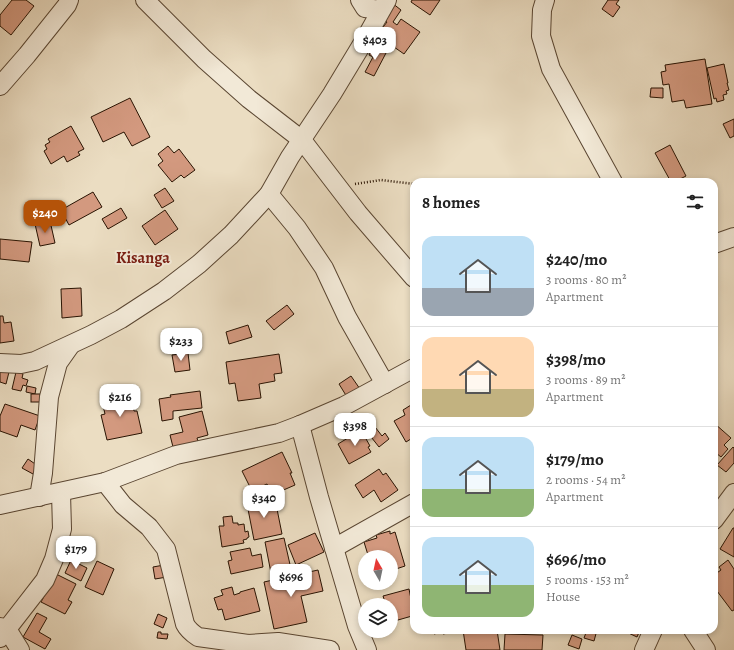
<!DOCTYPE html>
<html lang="en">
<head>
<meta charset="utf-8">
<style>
	body { margin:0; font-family:Alegreya,serif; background:#f6f6f6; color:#222; height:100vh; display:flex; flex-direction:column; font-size:15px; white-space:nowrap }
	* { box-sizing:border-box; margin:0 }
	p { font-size:13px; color:#767676 }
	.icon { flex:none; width:22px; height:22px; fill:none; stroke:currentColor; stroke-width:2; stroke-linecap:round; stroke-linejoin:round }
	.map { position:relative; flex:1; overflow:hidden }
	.panel { position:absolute; left:410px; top:178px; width:308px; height:456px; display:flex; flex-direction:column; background:#fff; border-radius:12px; box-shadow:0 2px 6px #0003 }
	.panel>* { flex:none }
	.needle { width:26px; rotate:351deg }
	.tools { position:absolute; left:358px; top:550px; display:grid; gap:8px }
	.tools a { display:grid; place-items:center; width:40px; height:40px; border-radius:50%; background:#fff; box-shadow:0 2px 6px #0003; font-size:20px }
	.price { position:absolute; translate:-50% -34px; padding:0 9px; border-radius:8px; background:#fff; color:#222; font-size:13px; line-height:26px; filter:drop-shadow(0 1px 2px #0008) }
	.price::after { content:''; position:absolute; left:50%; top:24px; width:12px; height:9px; margin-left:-6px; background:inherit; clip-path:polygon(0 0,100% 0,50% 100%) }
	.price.active { background:#b45309; color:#fff }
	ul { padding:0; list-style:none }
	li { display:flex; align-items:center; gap:12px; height:100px; padding:0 12px }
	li+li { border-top:1px solid #e0e0e0 }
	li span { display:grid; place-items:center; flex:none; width:112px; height:80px; border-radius:12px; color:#555 }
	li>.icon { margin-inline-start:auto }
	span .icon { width:48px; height:48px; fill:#fffc; stroke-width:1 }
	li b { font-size:17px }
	h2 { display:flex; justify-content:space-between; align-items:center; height:48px; padding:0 12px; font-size:17px }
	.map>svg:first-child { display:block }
</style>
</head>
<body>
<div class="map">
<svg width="734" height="650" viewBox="0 0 734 650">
	<rect width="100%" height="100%" fill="#ebddc2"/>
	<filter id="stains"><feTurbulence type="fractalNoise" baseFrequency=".005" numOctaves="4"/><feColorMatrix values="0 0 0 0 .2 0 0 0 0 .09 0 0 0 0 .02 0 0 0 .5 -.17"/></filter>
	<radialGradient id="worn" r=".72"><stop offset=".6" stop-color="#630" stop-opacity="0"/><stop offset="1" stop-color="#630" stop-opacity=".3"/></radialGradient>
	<g fill="#d3997f" stroke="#291302">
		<polygon points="12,0 26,0 34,6 11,35 0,26 0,15"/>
		<polygon points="412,0 440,0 430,15 411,2"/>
		<polygon points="608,0 619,0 616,4 620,7 613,17 602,9"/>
		<polygon points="392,3 401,10 393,22 397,25 401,19 420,32 404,54 377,35 387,22 381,18"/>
		<polygon points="373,47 386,53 374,76 365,72 373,57 369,55"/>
		<polygon points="705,59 712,104 686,108 684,100 672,102 669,84 663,85 661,72 666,71 665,65"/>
		<polygon points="724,64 728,83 727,83 729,90 726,91 727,94 723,95 724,100 717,102 716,98 714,99 707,68"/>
		<polygon points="651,88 663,88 663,98 650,97"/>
		<polygon points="130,98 150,137 132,146 124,132 103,142 91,117"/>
		<polygon points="734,119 734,136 730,138 723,124"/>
		<polygon points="71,126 84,149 78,152 80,155 67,162 64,156 51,164 44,151 47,149 45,145 50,142 48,139"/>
		<polygon points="670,145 686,176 674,182 671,182 655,153"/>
		<polygon points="168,146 174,153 179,149 195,170 184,178 181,175 172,182 158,165 163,161 158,154"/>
		<polygon points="165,188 174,201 162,208 154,195"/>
		<polygon points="93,192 102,207 69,225 61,210"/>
		<polygon points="121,208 127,218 108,229 102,219"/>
		<polygon points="165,210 178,229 155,245 142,226"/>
		<polygon points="50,221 55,243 40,246 35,224"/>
		<polygon points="0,239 32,242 29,262 0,259"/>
		<polygon points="81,288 82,316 62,318 61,289"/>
		<polygon points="287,305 294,314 274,330 266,321"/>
		<polygon points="0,316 3,316 4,323 11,322 14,341 0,343"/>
		<polygon points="248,325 252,337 229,344 226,332"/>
		<polygon points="188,353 190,370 175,372 172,355"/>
		<polygon points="279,354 282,373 274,374 275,381 259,384 261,398 238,401 235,383 229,384 226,362"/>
		<polygon points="0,369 9,372 6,384 0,382"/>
		<polygon points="16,372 23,374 22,378 28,380 26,386 23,385 21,391 12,389"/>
		<polygon points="351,376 360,389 347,397 339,384"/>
		<polygon points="27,386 36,388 35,394 26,392"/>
		<polygon points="200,391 202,408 173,411 173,419 162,421 159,399 171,397 170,395"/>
		<rect x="31" y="394" width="9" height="8"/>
		<polygon points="131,395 134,411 137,411 142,433 107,440 101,415 105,414 102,401"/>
		<polygon points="5,404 40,416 35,430 21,425 17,437 0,431 0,416"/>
		<polygon points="411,405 414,410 414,437 406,442 394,421 405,415 403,410"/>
		<polygon points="202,411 208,435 197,438 199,445 174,451 170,435 183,432 179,417"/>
		<polygon points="372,423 382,436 385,433 389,439 379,447 364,428"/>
		<polygon points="714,423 731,438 724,445 728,449 721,457 716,453 714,455"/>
		<polygon points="361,430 370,446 368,447 371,452 349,464 338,444"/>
		<polygon points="733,447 734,448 734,463 726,472 717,465"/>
		<polygon points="282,452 292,473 290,473 295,485 272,495 267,484 252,491 242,471"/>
		<polygon points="28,459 38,466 33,474 22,468"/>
		<polygon points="379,469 383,475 386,473 398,490 381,502 374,490 363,498 355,485"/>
		<polygon points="275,499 282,534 254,540 247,504"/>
		<polygon points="232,516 233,523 238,523 238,525 244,524 245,532 248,531 249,537 247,538 247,539 243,540 244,543 222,547 219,526 224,526 223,517"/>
		<polygon points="733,528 734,528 734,557 720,549"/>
		<polygon points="390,531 390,534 395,532 405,566 393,570 391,557 373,557 372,553 368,555 364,542 377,538 376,535"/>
		<polygon points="315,533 324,552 296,565 288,545"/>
		<polygon points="284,538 291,569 271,573 265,542"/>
		<polygon points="250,548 252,556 261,554 263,567 231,574 228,561 232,560 230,552"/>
		<polygon points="71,560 87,568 81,581 65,573"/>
		<polygon points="728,560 734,569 734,610 732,611 714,587 714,575 721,570 719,567"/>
		<polygon points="97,561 114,569 103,595 85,587"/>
		<polygon points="164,565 167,577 155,579 153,567"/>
		<polygon points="318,570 323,591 301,596 307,622 274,629 264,582"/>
		<polygon points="56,574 76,584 68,600 72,602 65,614 41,602"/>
		<polygon points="232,587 234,595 240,593 240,592 254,588 260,611 225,620 222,609 218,610 214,598 223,595 221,590"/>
		<polygon points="409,589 411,599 414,598 414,608 411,609 412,616 391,622 391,605 386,605 383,596"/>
		<polygon points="37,613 47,618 39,632 51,639 45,649 23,637"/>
		<polygon points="158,614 167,618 163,628 154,624"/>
		<polygon points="433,630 459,630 459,631 443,634 442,632 434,634"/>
		<polygon points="463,630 497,630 500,650 466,650"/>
		<polygon points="587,630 597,630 594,641 584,638"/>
		<polygon points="622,630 640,630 637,637"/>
		<polygon points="158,632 161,632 161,634 168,634 167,639 157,638"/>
		<polygon points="505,634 543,635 542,650 504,650"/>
		<polygon points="572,635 582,639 579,649 568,645"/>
	</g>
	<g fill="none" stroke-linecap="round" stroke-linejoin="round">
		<defs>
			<g id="minor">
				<polyline points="145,0 204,59 249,99 302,140 358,213 414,278"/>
				<polyline points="360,0 365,8 381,10"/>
				<polyline points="545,0 542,10 541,36 551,69 613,182"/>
				<polyline points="0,86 27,55 67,5 69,0"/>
				<polyline points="269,194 297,228 324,268 347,317 385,384"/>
				<polyline points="714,244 734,237"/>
				<polyline points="0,363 21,364 35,361 91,335 121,319 164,291 199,264 231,235 269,194 290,157 332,94 364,41 387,0"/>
				<polyline points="300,425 319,497 357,626 367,650"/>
				<path d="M105 482 123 505 149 527 166 549 185 624C188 630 192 633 198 637L248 644 278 642 330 650"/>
				<polyline points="39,497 43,473 49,397 58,363 70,346"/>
				<polyline points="0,505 105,482 176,455 279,433 300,425 344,406 414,368"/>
				<polyline points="714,520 734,493"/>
				<polyline points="334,548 414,503"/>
				<polyline points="0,627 7,629 20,650"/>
				<polyline points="693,630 706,650"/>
				<polyline points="0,638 45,580 54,559 62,529 61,493"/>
				<polyline points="644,650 653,630"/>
			</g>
		</defs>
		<use href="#minor" stroke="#5a4632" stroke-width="20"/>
		<polyline stroke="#291302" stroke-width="2.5" stroke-dasharray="1 2" stroke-linecap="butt" points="355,184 381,180 414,184"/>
		<use href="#minor" stroke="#f2e9d7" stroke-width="18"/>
	</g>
	<g text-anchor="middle" stroke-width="4" stroke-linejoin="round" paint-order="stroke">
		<g font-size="16" font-weight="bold" fill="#7a1f14" stroke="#f2e9d7">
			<text x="143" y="263">Kisanga</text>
		</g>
	</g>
	<rect width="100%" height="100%" filter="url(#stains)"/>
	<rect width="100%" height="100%" fill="url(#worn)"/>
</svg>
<div class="tools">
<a><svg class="needle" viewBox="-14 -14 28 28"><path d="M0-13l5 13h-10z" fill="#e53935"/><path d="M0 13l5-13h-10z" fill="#767676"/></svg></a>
<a><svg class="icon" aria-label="layers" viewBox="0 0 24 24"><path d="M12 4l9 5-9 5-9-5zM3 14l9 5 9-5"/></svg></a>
</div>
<b class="price" style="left:375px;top:61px">$403</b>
<b class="price active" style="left:45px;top:234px">$240</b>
<b class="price" style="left:181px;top:362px">$233</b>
<b class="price" style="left:120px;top:418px">$216</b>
<b class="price" style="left:355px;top:447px">$398</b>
<b class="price" style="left:264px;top:519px">$340</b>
<b class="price" style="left:76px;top:570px">$179</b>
<b class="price" style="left:291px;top:598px">$696</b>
<section class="panel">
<h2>8 homes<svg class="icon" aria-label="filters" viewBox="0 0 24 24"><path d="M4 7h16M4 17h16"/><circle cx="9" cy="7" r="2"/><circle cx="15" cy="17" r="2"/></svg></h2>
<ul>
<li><span style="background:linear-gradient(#bfe0f5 65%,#9aa5b1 0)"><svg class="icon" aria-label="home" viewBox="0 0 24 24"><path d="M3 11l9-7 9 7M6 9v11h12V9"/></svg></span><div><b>$240/mo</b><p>3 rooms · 80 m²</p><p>Apartment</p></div></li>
<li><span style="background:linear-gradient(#ffd9b3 65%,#c2b280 0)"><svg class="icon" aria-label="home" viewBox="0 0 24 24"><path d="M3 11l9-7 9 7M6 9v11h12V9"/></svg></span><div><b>$398/mo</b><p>3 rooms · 89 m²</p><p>Apartment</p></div></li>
<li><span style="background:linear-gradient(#bfe0f5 65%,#8fb573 0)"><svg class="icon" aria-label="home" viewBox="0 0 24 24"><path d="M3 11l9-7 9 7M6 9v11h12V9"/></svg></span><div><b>$179/mo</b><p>2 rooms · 54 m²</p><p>Apartment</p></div></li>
<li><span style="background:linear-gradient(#bfe0f5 60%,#8fb573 0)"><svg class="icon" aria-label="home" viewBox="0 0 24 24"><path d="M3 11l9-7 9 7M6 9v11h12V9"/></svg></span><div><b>$696/mo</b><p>5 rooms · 153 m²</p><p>House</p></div></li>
</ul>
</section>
</div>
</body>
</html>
